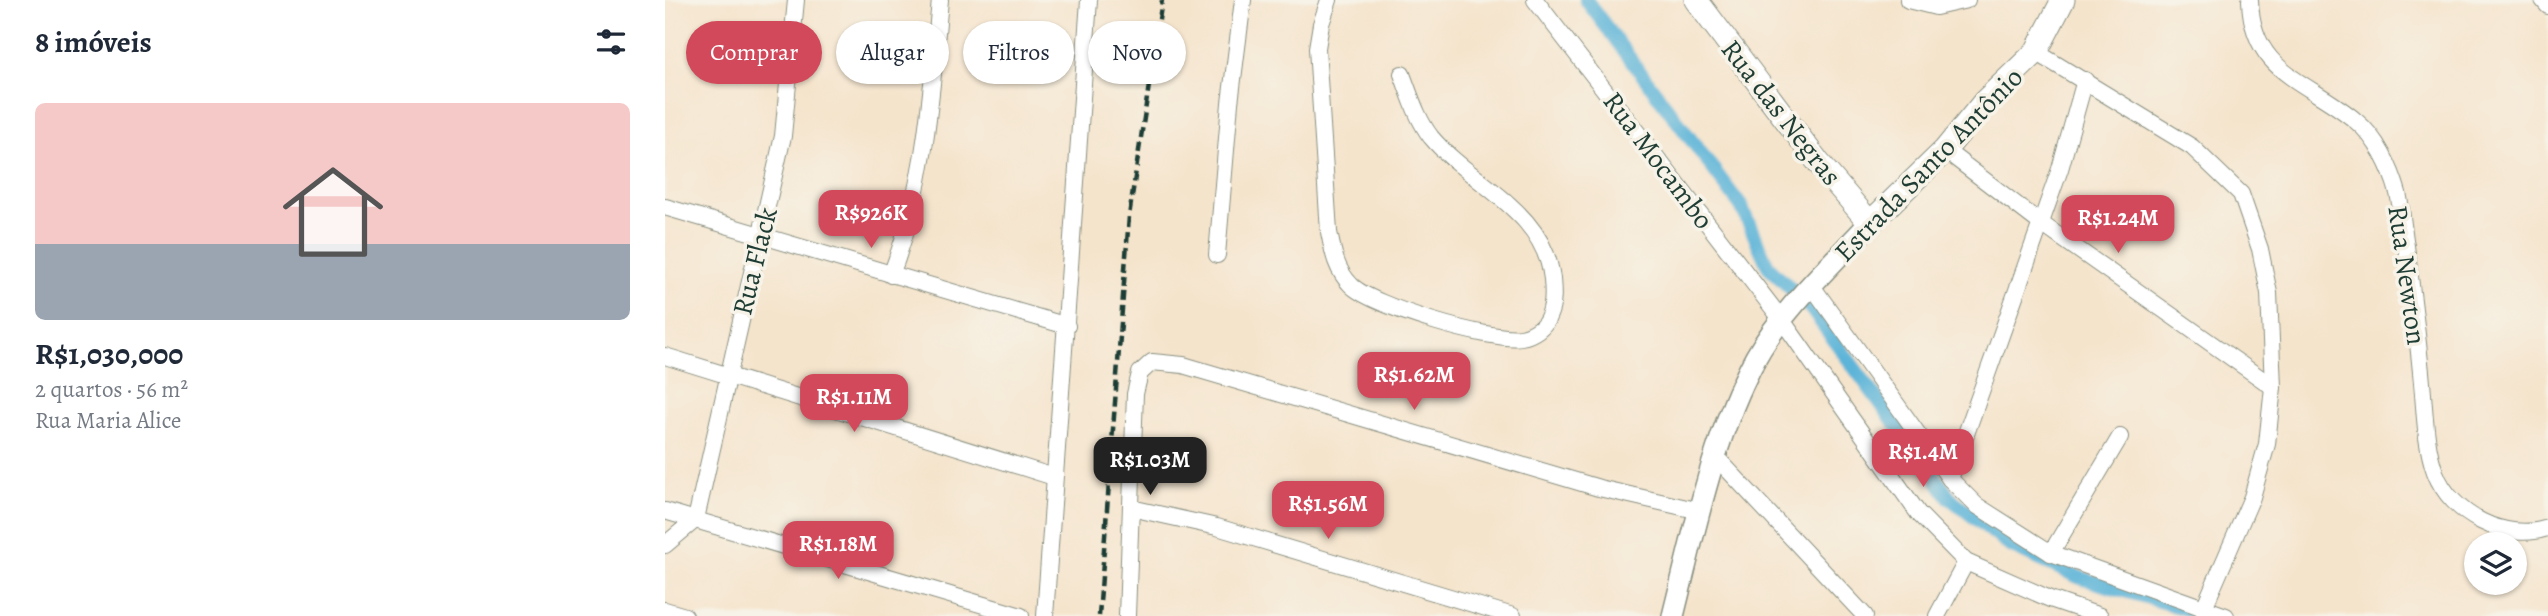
<!DOCTYPE html>
<html lang="pt">
<head>
<meta charset="utf-8">
<style>
	body { margin:0; font-family:Alegreya,serif; background:#f2f2f3; color:#1f2937; height:100vh; display:flex; flex-direction:column; font-size:26px; white-space:nowrap }
	* { box-sizing:border-box; margin:0 }
	p { font-size:23px; color:#747a83 }
	.icon { flex:none; width:38px; height:38px; fill:none; stroke:currentColor; stroke-width:2; stroke-linecap:round; stroke-linejoin:round }
	.map { position:relative; flex:1; overflow:hidden }
	.details { display:flex; flex-direction:column; background:#fff; width:665px }
	.details>* { flex:none }
	.hud { position:absolute; left:21px; top:21px; width:665px; height:63px; display:flex; gap:14px }
	.controls { position:absolute; left:1799px; top:532px; display:grid; gap:14px }
	.controls a { display:grid; place-items:center; width:63px; height:63px; border-radius:50%; background:#fff; box-shadow:0 2px 5px #0004; font-size:35px }
	.price { position:absolute; translate:-50% -60px; padding:0 16px; border-radius:14px; background:#d1495b; color:#fff; font-size:23px; line-height:46px; filter:drop-shadow(0 2px 4px #0008) }
	.price::after { content:''; position:absolute; left:50%; top:42px; width:21px; height:16px; margin-left:-10px; background:inherit; clip-path:polygon(0 0,100% 0,50% 100%) }
	.price.active { background:#222; color:#fff }
	ul { padding:0; list-style:none }
	li { display:grid; align-content:center; gap:14px; height:371px; padding:0 35px }
	li span { display:grid; place-items:center; height:217px; border-radius:10px; color:#555 }
	li>.icon { margin-inline-start:auto }
	span .icon { width:126px; height:126px; fill:#fffc; stroke-width:1 }
	li b { font-size:30px }
	h2 { display:flex; justify-content:space-between; align-items:center; height:84px; padding:0 35px; font-size:30px }
	.chip { padding:0 24px; border-radius:32px; background:#fff; box-shadow:0 2px 5px #0004; font-size:24px; line-height:63px }
	.chip.active { background:#d1495b; color:#fff }
	main { display:flex; flex:1; min-height:0 }
	.map>svg:first-child { display:block }
</style>
</head>
<body>
<main>
<section class="details">
<h2>8 imóveis<svg class="icon" aria-label="filters" viewBox="0 0 24 24"><path d="M4 7h16M4 17h16"/><circle cx="9" cy="7" r="2"/><circle cx="15" cy="17" r="2"/></svg></h2>
<ul>
<li><span style="background:linear-gradient(#f6c9c9 65%,#9aa5b1 0)"><svg class="icon" aria-label="home" viewBox="0 0 24 24"><path d="M3 11l9-7 9 7M6 9v11h12V9"/></svg></span><div><b>R$1,030,000</b><p>2 quartos · 56 m²</p><p>Rua Maria Alice</p></div></li>
</ul>
</section>
<div class="map">
<svg width="1883" height="616" viewBox="0 0 1883 616">
	<rect width="100%" height="100%" fill="#f7f3e8"/>
	<filter id="ink" filterUnits="userSpaceOnUse"><feTurbulence type="fractalNoise" baseFrequency=".0143" numOctaves="2"/><feDisplacementMap in="SourceGraphic" scale="14" xChannelSelector="R" yChannelSelector="G"/><feConvolveMatrix kernelMatrix="1 2 1 2 8 2 1 2 1" color-interpolation-filters="sRGB"/></filter>
	<filter id="wash" filterUnits="userSpaceOnUse"><feTurbulence type="fractalNoise" baseFrequency=".00686" numOctaves="4" result="noise"/><feDisplacementMap in="SourceGraphic" scale="28" xChannelSelector="R" yChannelSelector="G"/><feGaussianBlur stdDeviation="1.57" result="paint"/><feColorMatrix in="noise" values="0 0 0 0 0 0 0 0 0 0 0 0 0 0 0 0 0 1.4 0 .05"/><feComposite in="paint" operator="in"/></filter>
	<g filter="url(#wash)">
		<rect width="100%" height="100%" fill="#f5e4cc"/>
		<g fill="none" stroke-linecap="round" stroke-linejoin="round">
			<polyline stroke="#5bb4d8" stroke-width="14" points="921,0 1076,206 1103,266 1147,310 1285,498 1345,546 1413,577 1522,609"/>
		</g>
	</g>
	<g filter="url(#ink)">
		<g fill="none" stroke-linecap="round" stroke-linejoin="round">
			<defs>
				<g id="minor">
					<path d="M664 0 656 24 652 48 664 232C668 252 671 270 686 285 706 306 827 342 856 337 868 335 880 327 884 315 889 304 888 290 887 279 879 209 806 185 766 137 752 119 745 95 737 74"/>
					<polyline points="870,0 1117,320 1253,513 1301,562 1385,599 1435,616"/>
					<polyline points="1243,0 1271,7 1302,0"/>
					<path d="M1585 0C1587 74 1644 81 1691 121 1712 138 1726 168 1733 193 1737 210 1738 229 1741 246 1747 292 1753 337 1757 383 1760 413 1760 444 1770 472 1786 515 1840 542 1883 528"/>
					<polyline points="1878,0 1883,6"/>
					<polyline points="1371,52 1527,147 1576,194 1595,249 1604,293 1608,387 1602,444 1587,497 1538,610"/>
					<polyline points="1280,150 1374,222 1608,387"/>
					<polyline points="0,207 402,326"/>
					<polyline points="552,255 565,103 578,0"/>
					<path d="M226 275C261 184 266 96 275 0"/>
					<polyline points="1147,286 1285,479 1311,505 1386,553 1561,616"/>
					<polyline points="0,356 389,477"/>
					<polyline points="1051,457 1200,616"/>
					<polyline points="1285,479 1395,169 1420,80"/>
					<polyline points="466,508 552,527 848,616"/>
					<polyline points="0,511 356,616"/>
					<polyline points="0,545 31,519 118,136 131,0"/>
					<polyline points="1386,553 1455,437"/>
					<polyline points="0,610 20,616"/>
					<polyline points="380,616 424,0"/>
					<polyline points="462,616 470,394 475,373 487,362 518,365 934,488 1035,511"/>
					<polyline points="1272,616 1301,562"/>
				</g>
				<path id="tertiary" d="M1008 616C1030 529 1048 437 1091 357 1117 310 1168 263 1205 223"/>
				<polyline id="secondary" points="1031,0 1153,162 1205,223 1280,150 1320,101 1371,52 1398,0"/>
			</defs>
			<use href="#minor" stroke="#8a9080" stroke-width="18"/>
			<use href="#tertiary" stroke="#8a9080" stroke-width="24"/>
			<use href="#secondary" stroke="#8a9080" stroke-width="25"/>
			<use href="#minor" stroke="#fff" stroke-width="16"/>
			<use href="#tertiary" stroke="#fff" stroke-width="21"/>
			<use href="#secondary" stroke="#fff" stroke-width="23"/>
			<polyline stroke="#1f3d34" stroke-width="4.5" stroke-dasharray="10 5" stroke-linecap="butt" points="434,616 464,216 497,0"/>
		</g>
	</g>
	<g text-anchor="middle" stroke-width="7" stroke-linejoin="round" paint-order="stroke">
		<g font-size="28" fill="#1f3d34" stroke="#f7f3e8">
			<text transform="translate(1117 112) rotate(52)" y="10">Rua das Negras</text>
			<text transform="translate(994 160) rotate(53)" y="10">Rua Mocambo</text>
			<text transform="translate(1263 164) rotate(-46)" y="10">Estrada Santo Antônio</text>
			<text transform="translate(89 261) rotate(-76)" y="10">Rua Flack</text>
			<text transform="translate(1743 275) rotate(82)" y="10">Rua Newton</text>
		</g>
	</g>
</svg>
<div class="controls">
<a><svg class="icon" aria-label="layers" viewBox="0 0 24 24"><path d="M12 4l9 5-9 5-9-5zM3 14l9 5 9-5"/></svg></a>
</div>
<b class="price" style="left:206px;top:250px">R$926K</b>
<b class="price" style="left:1453px;top:255px">R$1.24M</b>
<b class="price" style="left:749px;top:412px">R$1.62M</b>
<b class="price" style="left:189px;top:434px">R$1.11M</b>
<b class="price" style="left:1258px;top:489px">R$1.4M</b>
<b class="price active" style="left:485px;top:497px">R$1.03M</b>
<b class="price" style="left:663px;top:541px">R$1.56M</b>
<b class="price" style="left:173px;top:581px">R$1.18M</b>
<div class="hud">
<a class="chip active">Comprar</a>
<a class="chip">Alugar</a>
<a class="chip">Filtros</a>
<a class="chip">Novo</a>
</div>
</div>
</main>
</body>
</html>
